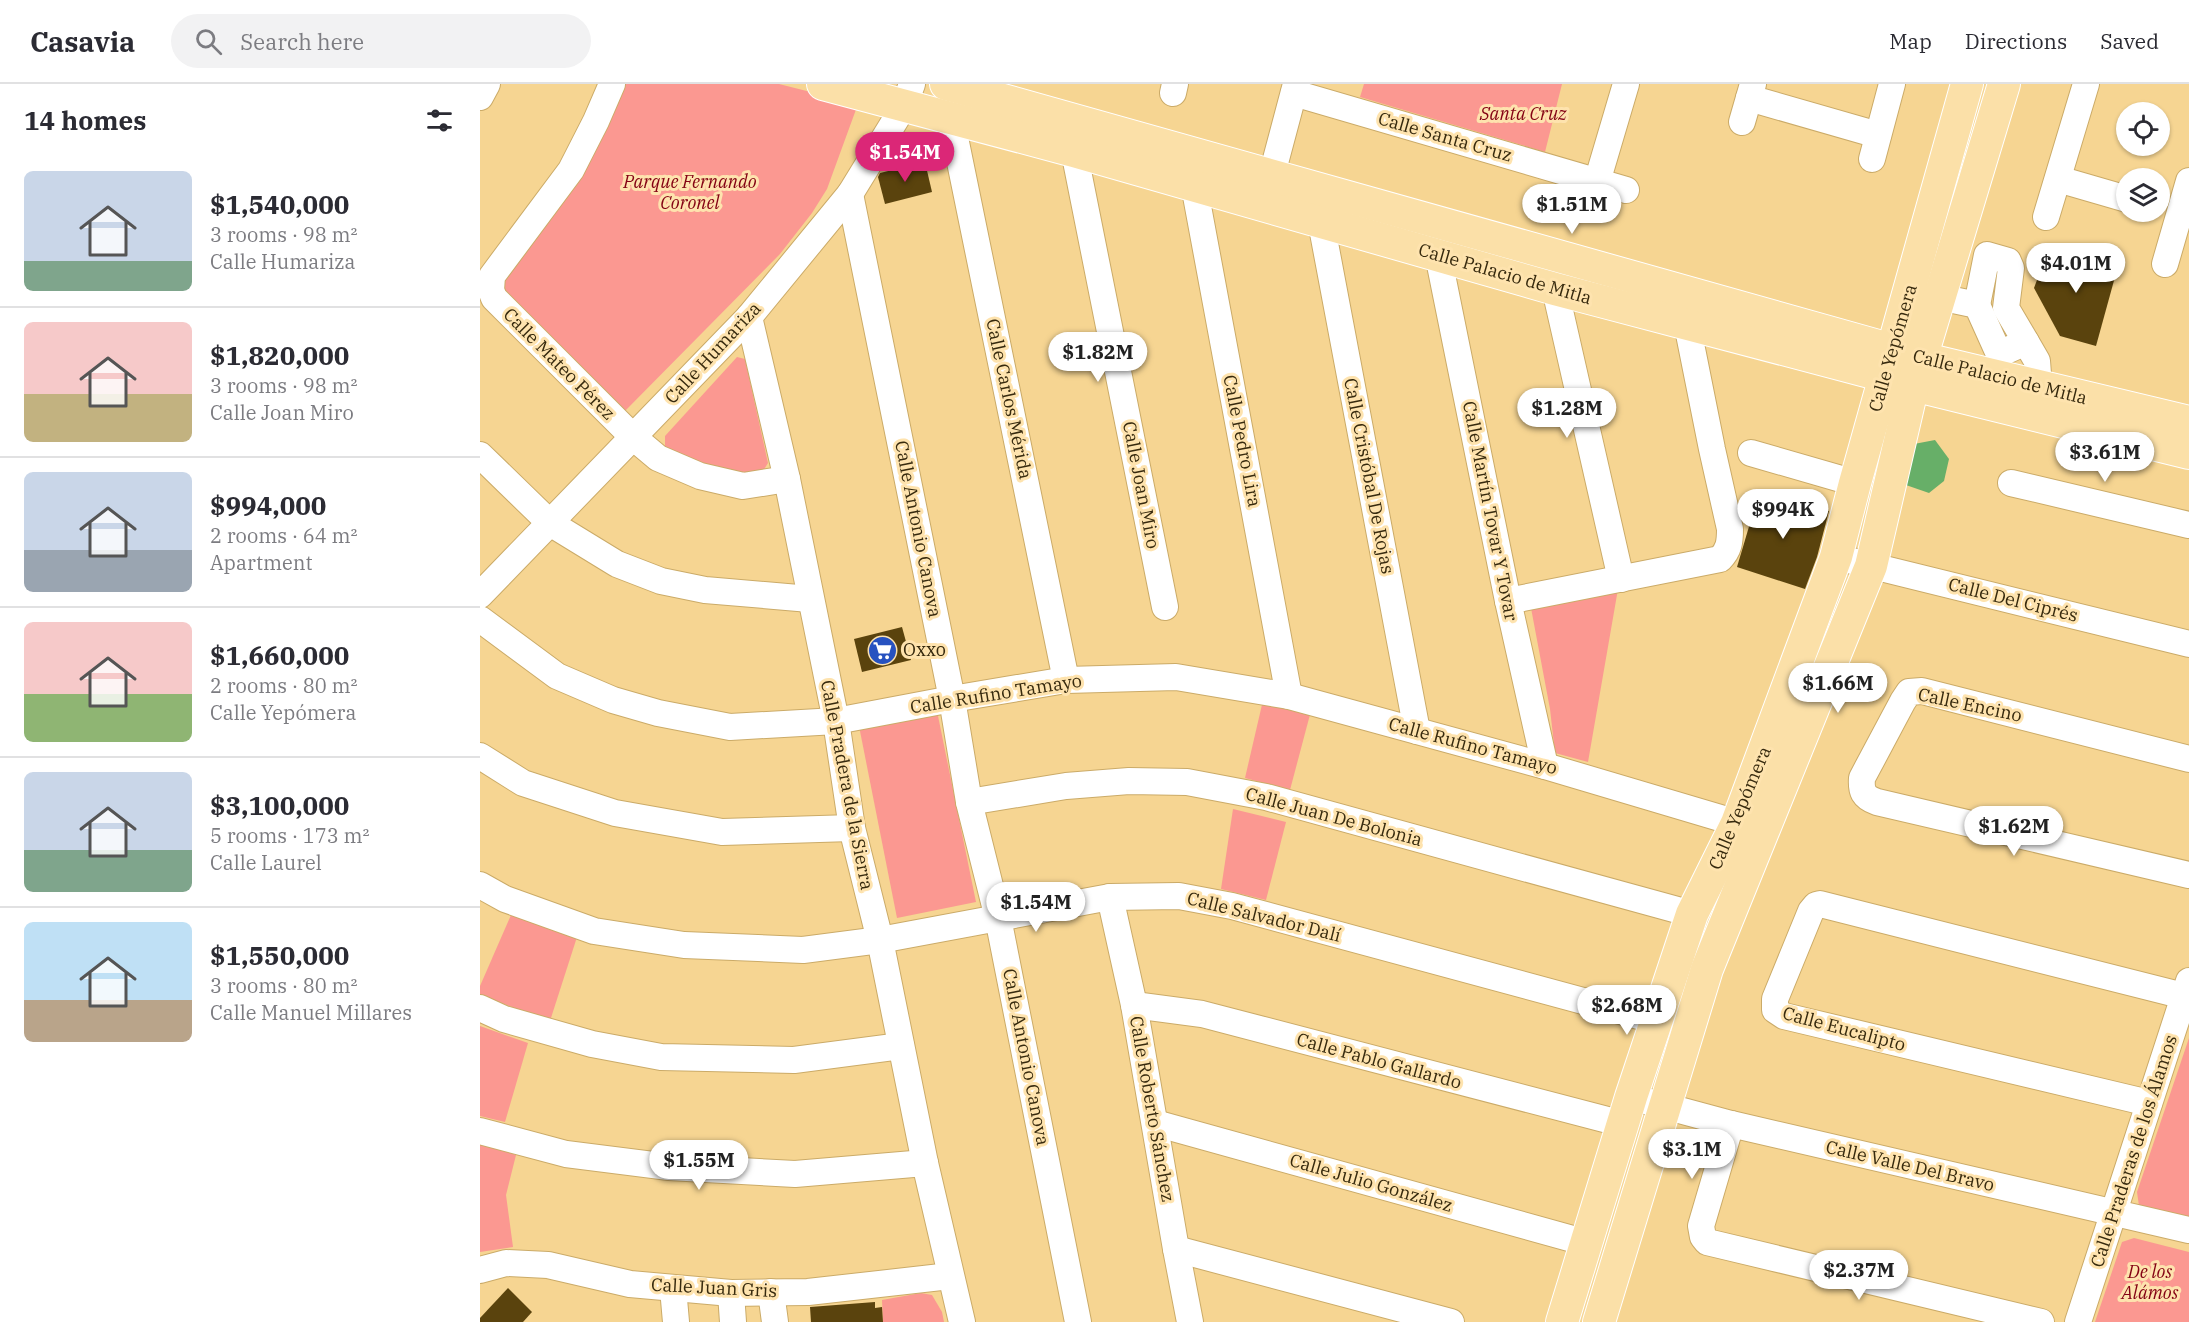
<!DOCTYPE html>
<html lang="en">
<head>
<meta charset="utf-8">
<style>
	body { margin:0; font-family:"IBM Plex Serif",serif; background:#f2f2f3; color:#2b2b33; height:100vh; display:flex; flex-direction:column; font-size:22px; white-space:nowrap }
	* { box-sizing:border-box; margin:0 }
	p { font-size:20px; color:#7c7c81 }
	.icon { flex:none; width:33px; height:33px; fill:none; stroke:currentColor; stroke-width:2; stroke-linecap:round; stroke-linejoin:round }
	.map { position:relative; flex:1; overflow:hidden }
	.panel { display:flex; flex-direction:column; background:#fff; width:480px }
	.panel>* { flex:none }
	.controls { position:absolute; left:1636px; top:18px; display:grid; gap:12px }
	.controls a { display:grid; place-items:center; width:54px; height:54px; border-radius:50%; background:#fff; box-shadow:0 2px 4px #0004; font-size:30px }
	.price { position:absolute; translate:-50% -51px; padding:0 14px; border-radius:21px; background:#fff; color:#222; font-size:20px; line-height:39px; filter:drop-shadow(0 2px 3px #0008) }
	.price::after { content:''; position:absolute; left:50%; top:36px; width:18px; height:14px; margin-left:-9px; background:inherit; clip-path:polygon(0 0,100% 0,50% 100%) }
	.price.current { background:#db2777; color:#fff }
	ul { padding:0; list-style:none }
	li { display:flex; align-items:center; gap:18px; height:150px; padding:0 24px }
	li+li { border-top:2px solid #e1e1e2 }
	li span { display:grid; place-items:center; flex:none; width:168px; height:120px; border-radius:9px; color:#555 }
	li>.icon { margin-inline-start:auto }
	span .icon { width:72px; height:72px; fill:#fffc; stroke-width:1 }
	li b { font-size:26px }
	h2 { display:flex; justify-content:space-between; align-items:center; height:72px; padding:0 24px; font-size:26px }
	header { display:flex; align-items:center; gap:36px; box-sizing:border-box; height:84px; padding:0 30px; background:#fff; border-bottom:2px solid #e1e1e2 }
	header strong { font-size:28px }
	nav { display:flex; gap:33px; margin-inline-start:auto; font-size:21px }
	.search { width:420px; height:54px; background:#f2f2f3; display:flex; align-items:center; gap:15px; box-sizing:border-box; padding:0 21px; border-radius:33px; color:#7c7c81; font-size:22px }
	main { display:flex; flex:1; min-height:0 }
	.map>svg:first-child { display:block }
</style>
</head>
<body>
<header>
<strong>Casavia</strong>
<div class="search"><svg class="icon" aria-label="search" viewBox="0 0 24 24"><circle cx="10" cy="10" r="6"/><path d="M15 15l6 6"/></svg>Search here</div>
<nav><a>Map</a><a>Directions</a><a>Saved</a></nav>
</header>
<main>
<section class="panel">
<h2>14 homes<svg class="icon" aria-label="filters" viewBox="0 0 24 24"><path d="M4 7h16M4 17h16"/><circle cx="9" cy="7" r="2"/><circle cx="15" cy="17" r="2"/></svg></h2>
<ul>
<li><span style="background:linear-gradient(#c9d6e8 75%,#7fa58c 0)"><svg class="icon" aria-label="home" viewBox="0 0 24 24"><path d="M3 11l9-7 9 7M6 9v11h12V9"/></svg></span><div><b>$1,540,000</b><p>3 rooms · 98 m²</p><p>Calle Humariza</p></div></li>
<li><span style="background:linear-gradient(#f6c9c9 60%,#c2b280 0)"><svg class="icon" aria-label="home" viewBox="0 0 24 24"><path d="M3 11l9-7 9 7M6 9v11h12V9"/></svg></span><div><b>$1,820,000</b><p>3 rooms · 98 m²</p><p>Calle Joan Miro</p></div></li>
<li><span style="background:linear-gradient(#c9d6e8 65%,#9aa5b1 0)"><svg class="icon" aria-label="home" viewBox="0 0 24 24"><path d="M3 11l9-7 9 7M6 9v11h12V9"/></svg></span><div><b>$994,000</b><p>2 rooms · 64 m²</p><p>Apartment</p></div></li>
<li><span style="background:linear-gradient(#f6c9c9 60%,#8fb573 0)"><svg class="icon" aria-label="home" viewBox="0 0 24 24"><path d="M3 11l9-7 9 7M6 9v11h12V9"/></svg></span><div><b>$1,660,000</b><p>2 rooms · 80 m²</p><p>Calle Yepómera</p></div></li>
<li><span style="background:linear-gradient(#c9d6e8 65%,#7fa58c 0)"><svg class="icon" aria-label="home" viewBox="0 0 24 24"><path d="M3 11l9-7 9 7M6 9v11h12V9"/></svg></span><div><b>$3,100,000</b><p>5 rooms · 173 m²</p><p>Calle Laurel</p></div></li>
<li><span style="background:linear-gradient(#bfe0f5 65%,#b9a48a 0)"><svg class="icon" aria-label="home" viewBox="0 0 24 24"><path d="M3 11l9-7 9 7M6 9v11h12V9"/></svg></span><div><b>$1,550,000</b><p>3 rooms · 80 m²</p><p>Calle Manuel Millares</p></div></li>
</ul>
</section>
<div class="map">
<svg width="1709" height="1238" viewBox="0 0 1709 1238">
	<rect width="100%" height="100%" fill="#f6d592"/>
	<g fill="#fb9891">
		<polygon points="144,0 299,0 378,20 347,105 332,129 300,170 145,327 34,231 25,215 22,198 29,181 96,102"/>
		<polygon points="884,0 1082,0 1065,68 880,13"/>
		<polygon points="257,273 265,275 288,379 283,387 252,389 222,381 185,366 185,352"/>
		<polygon points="1138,505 1108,678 1075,669 1070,625 1051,524"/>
		<polygon points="784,612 832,623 810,706 765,694"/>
		<polygon points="457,627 496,818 417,834 379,642"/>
		<polygon points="753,725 806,738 786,816 741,805"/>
		<polygon points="31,831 97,853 70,937 0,911 0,902"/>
		<polygon points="0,942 48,959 25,1038 0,1032"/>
		<polygon points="1709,954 1709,1134 1659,1122 1657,1108"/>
		<polygon points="0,1058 36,1071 26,1111 33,1163 0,1168"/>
		<polygon points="1654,1154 1709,1168 1709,1238 1615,1238 1642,1158"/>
		<polygon points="441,1209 452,1211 462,1228 464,1238 403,1238 402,1216"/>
	</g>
	<polygon fill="#67af68" points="1455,356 1469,375 1464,397 1449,409 1423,400 1434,360"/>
	<g fill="#5a430d">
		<polygon points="445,78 452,108 405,120 398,93 400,89"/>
		<polygon points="1569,164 1638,182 1616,262 1580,252 1554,204"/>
		<polygon points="1279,409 1349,427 1337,473 1325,505 1257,483"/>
		<polygon points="422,543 431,576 382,588 374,555"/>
		<polygon points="28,1204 52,1228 43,1238 0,1238 0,1234"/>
		<polygon points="395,1218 395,1224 402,1223 403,1238 331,1238 330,1223"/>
	</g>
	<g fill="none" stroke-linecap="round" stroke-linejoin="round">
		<defs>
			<g id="minor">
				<polyline points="132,0 116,37 91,86 12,192 11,206 14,214 153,353 178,374 220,392 263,402 307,395"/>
				<polyline points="693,9 695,0"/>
				<polyline points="814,9 1146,106"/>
				<polyline points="0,13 7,0"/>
				<polyline points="1269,14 1398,51"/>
				<polyline points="471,34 586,596"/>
				<polyline points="1262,38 1273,0"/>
				<polyline points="594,67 685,523"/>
				<polyline points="1392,75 1412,0"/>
				<polyline points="1578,95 1647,115"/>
				<polyline points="1117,98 1146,0"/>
				<polyline points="714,101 809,612"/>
				<polyline points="787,109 816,0"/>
				<polyline points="370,110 472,615 489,718 518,834 598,1238"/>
				<polyline points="1566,133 1606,0"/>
				<polyline points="841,138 937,647"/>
				<polyline points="958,171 1028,517 1065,682"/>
				<polyline points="1685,180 1709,97"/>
				<polyline points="1075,205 1141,495"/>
				<polyline points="1459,213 1497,221 1519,270 1518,286"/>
				<polyline points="1497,221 1507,171 1528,177 1531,184 1526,224 1546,258 1519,270"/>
				<polyline points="269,233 307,395 356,637 372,744 400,856 445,1079 482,1238"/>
				<polyline points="1546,258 1557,277 1559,303"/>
				<polyline points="1271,369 1375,399"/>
				<polyline points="0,371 70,439 137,480 181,497 225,506 330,515"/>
				<polyline points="1531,399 1709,441"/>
				<polyline points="1356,473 1709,560"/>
				<polyline points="0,511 269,233 370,110 424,22 432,0"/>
				<path d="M1028 517 1240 475C1249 466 1250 458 1250 445L1232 365 1207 240"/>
				<polyline points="0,535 77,592 133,616 178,629 250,643 356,637 472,615 586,596 696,593 809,612 1065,682 1257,739"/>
				<polyline points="0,672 43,699 135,729 242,748 372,744"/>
				<path d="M1709 675 1442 607 1429 608 1423 617 1382 694C1381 707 1383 713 1397 718L1709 791"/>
				<polyline points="489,718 586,702 649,697 707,698 786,713 1212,830"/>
				<polyline points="0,801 25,815 114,847 204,861 323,866 400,856 630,813 699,812 752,822 1177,937"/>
				<polyline points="630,813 654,921 696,1165 710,1238"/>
				<polyline points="654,921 722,930 1143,1040"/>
				<polyline points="0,924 24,935 112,960 181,973 314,976 421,962"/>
				<polyline points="1151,1013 1251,1040 1709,1146"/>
				<polyline points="1669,1019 1304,932 1295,926 1295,915 1331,827 1336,821 1340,820 1704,912"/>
				<polyline points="675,1039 1107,1159"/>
				<polyline points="1251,1040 1221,1142 1223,1153 1227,1158 1561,1238"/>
				<polyline points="0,1047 86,1070 189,1083 315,1090 445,1079"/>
				<polyline points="696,1165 971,1238"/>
				<polyline points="0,1186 26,1179 68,1181 150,1200 251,1209 328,1208 470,1192"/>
				<polyline points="193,1204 196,1238"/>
				<polyline points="291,1208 295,1238"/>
				<polyline points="251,1209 253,1238"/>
				<polyline points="1598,1238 1709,897"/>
			</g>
			<g id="major">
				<polyline points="343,0 594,67 1075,205 1405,292 1433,301 1709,369"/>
				<polyline points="466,0 1441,274 1709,338"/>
				<polyline points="1082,1238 1151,1013 1212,830 1257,739 1356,473 1375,399 1487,0"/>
				<polyline points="1119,1238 1227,885 1391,482 1433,301 1524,0"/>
			</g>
		</defs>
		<use href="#minor" stroke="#cbab68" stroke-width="28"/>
		<use href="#major" stroke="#fff" stroke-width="34"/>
		<use href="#minor" stroke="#fff" stroke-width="26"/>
		<use href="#major" stroke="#fbe0a8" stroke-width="32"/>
	</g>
	<defs>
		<symbol id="supermarket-disc" viewBox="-11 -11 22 22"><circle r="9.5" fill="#2752c0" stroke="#fee3ae"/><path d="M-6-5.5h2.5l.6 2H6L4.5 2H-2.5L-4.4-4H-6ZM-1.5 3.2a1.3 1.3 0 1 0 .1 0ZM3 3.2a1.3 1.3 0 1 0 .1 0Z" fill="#fff"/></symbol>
	</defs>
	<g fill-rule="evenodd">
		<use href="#supermarket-disc" x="386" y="550" width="33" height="33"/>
	</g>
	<g text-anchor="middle" stroke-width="6" stroke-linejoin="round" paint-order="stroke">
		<g font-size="18" font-style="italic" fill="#840214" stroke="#fee3ae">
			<text x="1043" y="36">Santa Cruz</text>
			<text x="210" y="104">Parque Fernando<tspan x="210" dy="21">Coronel</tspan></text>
			<text x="1670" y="1194">De los<tspan x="1670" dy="21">Alámos</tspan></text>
		</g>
		<g font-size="18" fill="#372a0e" stroke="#fee3ae">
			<text transform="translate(965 53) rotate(16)" y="6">Calle Santa Cruz</text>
			<text transform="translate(1025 190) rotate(16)" y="6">Calle Palacio de Mitla</text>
			<text transform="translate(1413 264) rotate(-74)" y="6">Calle Yepómera</text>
			<text transform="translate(233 269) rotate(-47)" y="6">Calle Humariza</text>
			<text transform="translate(79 280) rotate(45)" y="6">Calle Mateo Pérez</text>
			<text transform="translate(1520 293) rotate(14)" y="6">Calle Palacio de Mitla</text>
			<text transform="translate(529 315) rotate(78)" y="6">Calle Carlos Mérida</text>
			<text transform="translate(762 357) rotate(79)" y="6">Calle Pedro Lira</text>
			<text transform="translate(889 392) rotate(79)" y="6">Calle Cristóbal De Rojas</text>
			<text transform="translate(661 401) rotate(79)" y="6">Calle Joan Miro</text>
			<text transform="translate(1010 427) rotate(79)" y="6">Calle Martín Tovar Y Tovar</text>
			<text transform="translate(438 445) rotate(79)" y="6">Calle Antonio Canova</text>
			<text transform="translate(1533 516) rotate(14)" y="6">Calle Del Ciprés</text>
			<text transform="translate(516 610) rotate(-9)" y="6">Calle Rufino Tamayo</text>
			<text transform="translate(1490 621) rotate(12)" y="6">Calle Encino</text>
			<text transform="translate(993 662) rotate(15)" y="6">Calle Rufino Tamayo</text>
			<text transform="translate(367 701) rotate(79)" y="6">Calle Pradera de la Sierra</text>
			<text transform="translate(1260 724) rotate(-67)" y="6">Calle Yepómera</text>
			<text transform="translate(854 733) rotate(15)" y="6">Calle Juan De Bolonia</text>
			<text transform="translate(784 833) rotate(14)" y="6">Calle Salvador Dalí</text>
			<text transform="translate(1364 945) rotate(15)" y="6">Calle Eucalipto</text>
			<text transform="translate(546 973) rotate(79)" y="6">Calle Antonio Canova</text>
			<text transform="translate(899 977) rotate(15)" y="6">Calle Pablo Gallardo</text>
			<text transform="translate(672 1025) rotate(80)" y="6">Calle Roberto Sánchez</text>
			<text transform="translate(1654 1067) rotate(-72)" y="6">Calle Praderas de los Álamos</text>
			<text transform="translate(1430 1082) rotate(13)" y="6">Calle Valle Del Bravo</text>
			<text transform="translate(891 1099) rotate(16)" y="6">Calle Julio González</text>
			<text transform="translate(234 1204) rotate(3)" y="6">Calle Juan Gris</text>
		</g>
		<g font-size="18" fill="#372a0e" stroke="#fee3ae" text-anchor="start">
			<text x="423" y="572">Oxxo</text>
		</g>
	</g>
</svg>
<div class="controls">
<a><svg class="icon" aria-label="locate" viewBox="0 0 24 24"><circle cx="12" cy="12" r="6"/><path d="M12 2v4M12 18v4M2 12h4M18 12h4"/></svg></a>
<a><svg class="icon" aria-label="layers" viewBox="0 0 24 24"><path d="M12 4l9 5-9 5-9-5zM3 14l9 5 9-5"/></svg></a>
</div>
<b class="price current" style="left:425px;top:99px">$1.54M</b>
<b class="price" style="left:1092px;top:151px">$1.51M</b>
<b class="price" style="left:1596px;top:210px">$4.01M</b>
<b class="price" style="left:618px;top:299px">$1.82M</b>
<b class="price" style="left:1087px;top:355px">$1.28M</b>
<b class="price" style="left:1625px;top:399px">$3.61M</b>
<b class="price" style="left:1303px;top:456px">$994K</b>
<b class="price" style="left:1358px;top:630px">$1.66M</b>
<b class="price" style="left:1534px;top:773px">$1.62M</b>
<b class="price" style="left:556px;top:849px">$1.54M</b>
<b class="price" style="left:1147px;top:952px">$2.68M</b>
<b class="price" style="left:1212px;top:1096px">$3.1M</b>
<b class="price" style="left:219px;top:1107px">$1.55M</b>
<b class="price" style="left:1379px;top:1217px">$2.37M</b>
</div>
</main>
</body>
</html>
